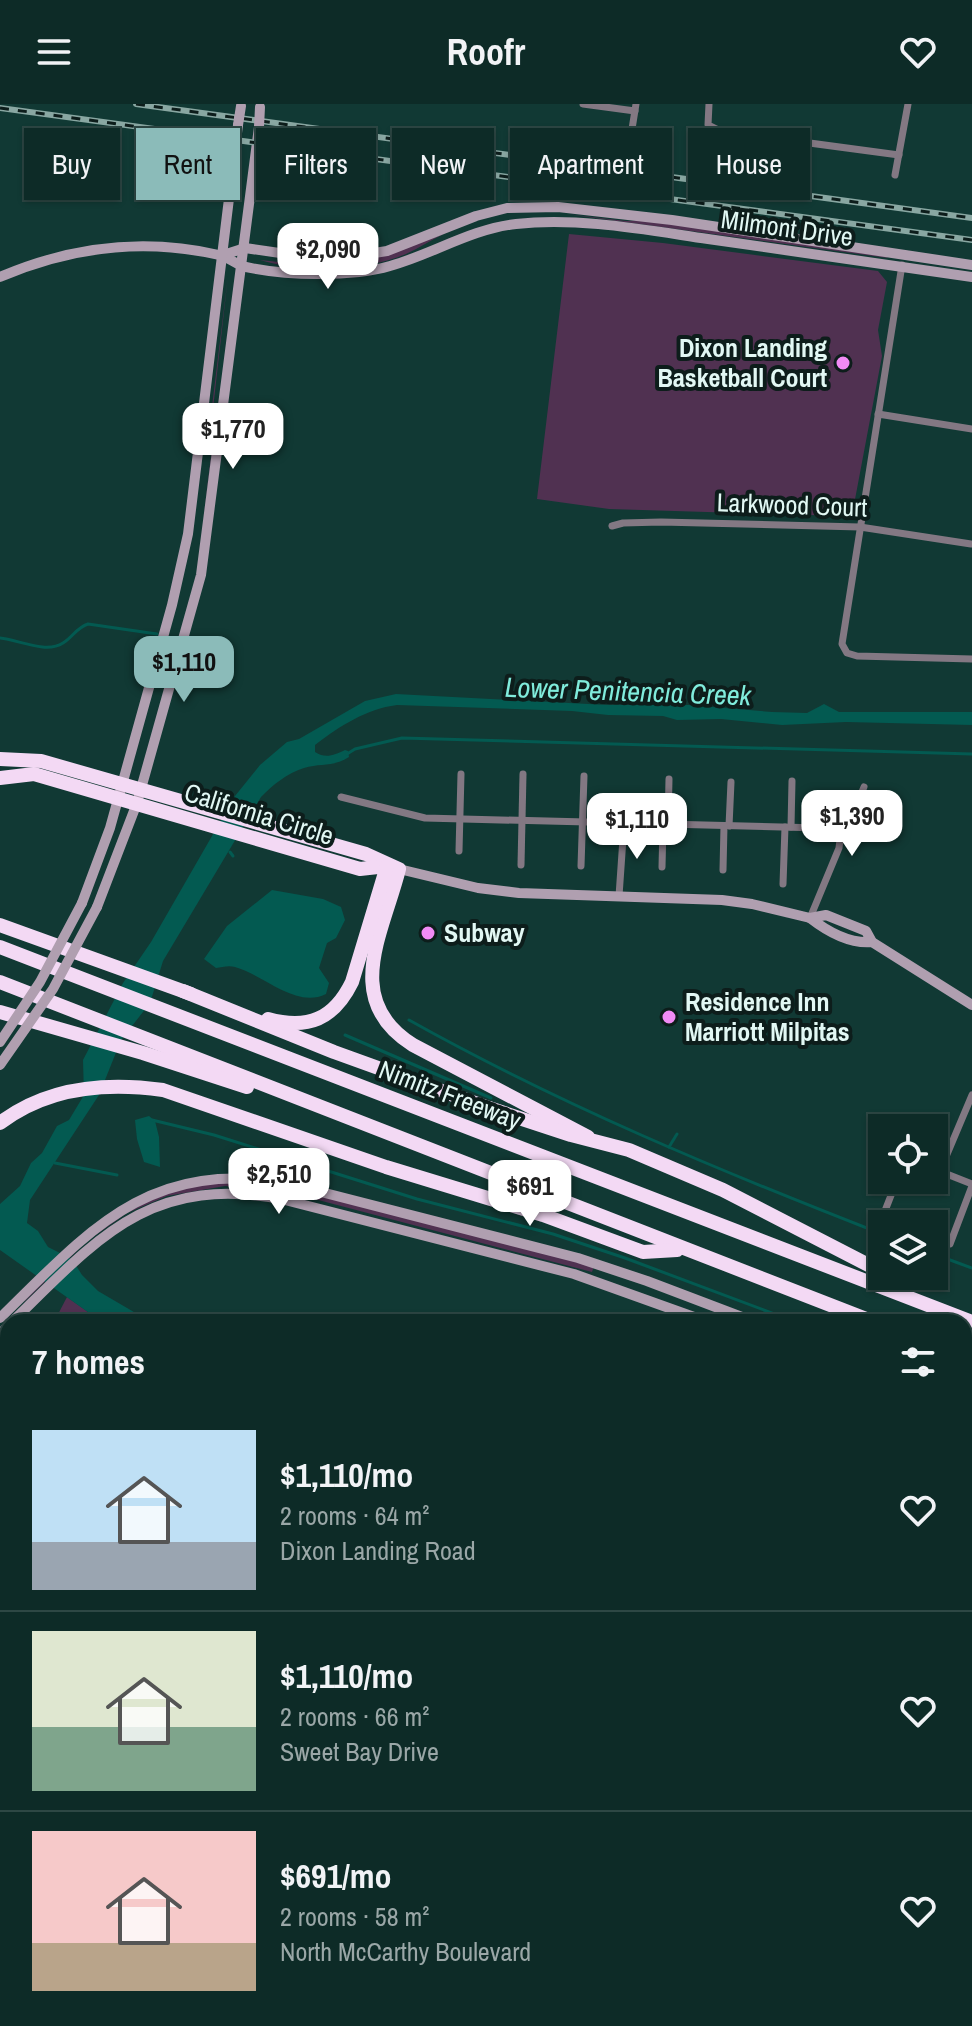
<!DOCTYPE html>
<html lang="en">
<head>
<meta charset="utf-8">
<style>
	body { margin:0; font-family:"Archivo Narrow",sans-serif; background:#16332f; color:#f1f3f6; height:100vh; display:flex; flex-direction:column; font-size:30px; white-space:nowrap }
	* { box-sizing:border-box; margin:0 }
	p { font-size:26px; color:#9aa7a7 }
	.icon { flex:none; width:44px; height:44px; fill:none; stroke:currentColor; stroke-width:2; stroke-linecap:round; stroke-linejoin:round }
	.map { position:relative; flex:1; overflow:hidden }
	.drawer { position:absolute; left:0px; top:1210px; width:972px; height:712px; display:flex; flex-direction:column; background:#0d2b27; border-radius:24px 24px 0 0; box-shadow:0 2px 6px #0004,0 0 0 2px #2d4744 }
	.drawer>* { flex:none }
	.guide { position:absolute; left:24px; top:24px; width:924px; height:72px; display:flex; gap:16px }
	.tools { position:absolute; left:868px; top:1010px; display:grid; gap:16px }
	.tools a { display:grid; place-items:center; width:80px; height:80px; border-radius:0px; background:#0d2b27; box-shadow:0 2px 6px #0004,0 0 0 2px #2d4744; font-size:40px }
	.price { position:absolute; translate:-50% -68px; padding:0 18px; border-radius:16px; background:#fff; color:#222; font-size:26px; line-height:52px; filter:drop-shadow(0 2px 4px #0008) }
	.price::after { content:''; position:absolute; left:50%; top:48px; width:24px; height:18px; margin-left:-12px; background:inherit; clip-path:polygon(0 0,100% 0,50% 100%) }
	.price.on { background:#8bbbb9; color:#111 }
	ul { padding:0; list-style:none }
	li { display:flex; align-items:center; gap:24px; height:200px; padding:0 32px }
	li+li { border-top:2px solid #2d4744 }
	li span { display:grid; place-items:center; flex:none; width:224px; height:160px; border-radius:0px; color:#555 }
	li>.icon { margin-inline-start:auto }
	span .icon { width:96px; height:96px; fill:#fffc; stroke-width:1 }
	li b { font-size:34px }
	h2 { display:flex; justify-content:space-between; align-items:center; height:96px; padding:0 32px; font-size:34px }
	.chip { padding:0 28px; border-radius:0px; background:#0d2b27; box-shadow:0 2px 6px #0004,0 0 0 2px #2d4744; font-size:28px; line-height:72px }
	.chip.on { background:#8bbbb9; color:#111 }
	header { display:flex; justify-content:space-between; align-items:center; height:104px; padding:0 32px; background:#0d2b27; font-size:36px; font-weight:800 }
	.map>svg:first-child { display:block }
</style>
</head>
<body>
<header><svg class="icon" aria-label="menu" viewBox="0 0 24 24"><path d="M4 6h16M4 12h16M4 18h16"/></svg>Roofr<svg class="icon" aria-label="heart" viewBox="0 0 24 24"><path d="M12 20l-8-8c-3-5 5-10 8-4 3-6 11-1 8 4z"/></svg></header>
<div class="map">
<svg width="972" height="1922" viewBox="0 0 972 1922">
	<rect width="100%" height="100%" fill="#113934"/>
	<g fill="#503151">
		<polygon points="566,110 626,117 655,116 878,149 888,154"/>
		<path d="M444 130C431 136 419 144 406 150 364 168 303 169 260 156L317 162 354 161Z"/>
		<polygon points="569,130 663,139 878,167 887,178 878,226 882,252 853,406 842,412 609,405 537,395"/>
		<polygon points="228,172 213,305 216,319 203,418 211,352 208,335"/>
		<path d="M227 1077 287 1082 594 1162 592 1168 284 1087 225 1082 167 1092 127 1109 87 1137 24 1198C31 1186 47 1174 58 1163 106 1115 158 1083 227 1077Z"/>
		<polygon points="67,1193 102,1218 54,1218"/>
		<polygon points="8,1299 8,1914 964,1914 964,1556 972,1556 972,1922 0,1922 0,1313"/>
	</g>
	<g fill="#035a51">
		<path d="M396 590 607 601H689L772 608 807 609 824 600 839 608H972V621L846 618 782 621 721 615 677 616 663 612 608 611 572 607 397 601C366 605 340 622 315 641V648C326 655 334 651 345 646L348 647 349 653C334 663 321 659 304 664 287 669 273 681 261 693L163 857 150 899 121 936 99 991 30 1096 27 1119 38 1127 48 1143 72 1155 82 1171 98 1187 151 1218H102L0 1146V1100L20 1082 31 1059 42 1049 57 1022 69 1016 84 991 83 956 123 879 151 838 235 692 260 661 287 638 299 635 365 597Z"/>
		<path d="M272 786 323 795 341 803 345 816 336 834 327 839 319 864 329 879 326 890C296 905 264 871 235 863 229 861 222 863 216 864L204 855 227 822Z"/>
		<polygon points="149,1012 155,1017 159,1033 160,1063 144,1058 137,1035 135,1016"/>
		<polygon points="8,1371 8,1611 5,1612 0,1605 0,1376"/>
	</g>
	<g fill="none" stroke-linecap="round" stroke-linejoin="round">
		<g stroke="#035a51" stroke-width="3">
			<path d="M0 534C19 536 46 550 63 539 73 533 76 524 88 520L157 530"/>
			<polyline points="347,650 355,645 402,634 972,650"/>
			<polyline points="230,748 233,752"/>
			<path d="M409 916C561 1001 720 1067 882 1130"/>
			<polyline points="345,931 491,994"/>
			<polyline points="152,1016 214,1031 417,1095 553,1130 625,1154 796,1218"/>
			<polyline points="669,1043 677,1030"/>
			<polyline points="55,1059 117,1071"/>
			<polyline points="934,1150 972,1164"/>
			<polyline points="964,1284 972,1287"/>
		</g>
		<g stroke="#837883" stroke-width="7">
			<polyline points="583,0 635,7"/>
			<polyline points="709,0 708,21 720,27 899,51"/>
			<polyline points="632,25 636,0"/>
			<polyline points="895,71 908,0"/>
			<polyline points="902,161 842,540 847,549 857,552 972,555"/>
			<polyline points="878,310 972,325"/>
			<polyline points="612,422 623,419 661,418 860,423 971,440"/>
			<polyline points="341,693 425,714 820,724 836,730"/>
			<polyline points="668,721 669,675"/>
			<polyline points="729,722 731,678"/>
			<polyline points="791,723 792,677"/>
			<polyline points="459,747 461,670"/>
			<polyline points="521,761 523,670"/>
			<polyline points="581,762 584,672"/>
			<polyline points="662,763 663,721"/>
			<polyline points="723,766 724,722"/>
			<polyline points="783,780 785,723"/>
			<polyline points="619,792 624,720"/>
			<polyline points="810,814 839,744 840,736 836,730 849,719 864,683"/>
			<polyline points="934,1065 972,1080"/>
			<polyline points="940,1067 972,991"/>
			<polyline points="881,1117 897,1076"/>
			<polyline points="950,1140 972,1082"/>
		</g>
		<g stroke="#b09fb0" stroke-width="10">
			<polyline points="223,151 245,144 321,155 343,154 387,147 476,112 507,104 558,103 672,116 972,161"/>
			<path d="M0 173C70 143 145 134 219 151 229 153 236 161 246 163 269 168 295 170 318 170 342 170 367 169 390 162 433 150 471 125 516 120 579 113 646 126 708 135 796 148 884 161 972 173"/>
			<polyline points="399,765 478,784 519,789 722,796 752,800 810,814 826,811 866,827 872,838 972,901"/>
			<polyline points="82,799 110,724 172,501 188,430 238,21"/>
			<polyline points="97,803 137,699 201,471 259,23"/>
			<path d="M810 814C828 828 850 840 872 838"/>
			<path d="M0 1214C90 1126 147 1056 286 1079L578 1154 647 1177 755 1218"/>
			<path d="M12 1218C98 1134 149 1071 281 1095L574 1170 708 1218"/>
			<polyline points="0,1230 8,1222"/>
			<polyline points="964,1299 972,1302"/>
			<polyline points="964,1317 972,1320"/>
		</g>
		<g stroke="#f3d9f4" stroke-width="14">
			<path d="M0 655 41 657 366 750 399 765C383 829 341 896 413 941L588 1033"/>
			<polyline points="0,674 34,670 360,765 387,762"/>
			<polyline points="0,821 191,890"/>
			<polyline points="0,843 972,1218"/>
			<polyline points="0,878 874,1218"/>
			<polyline points="183,887 334,948 489,1004 571,1031 629,1046 723,1086 882,1168"/>
			<polyline points="0,908 143,949 247,983"/>
			<path d="M268 915C308 926 334 915 352 878L387 762"/>
			<path d="M0 1019C47 983 106 978 163 986L386 1063 543 1111 643 1148 677 1146"/>
			<polyline points="964,1252 972,1256"/>
		</g>
		<defs>
			<g id="rail">
				<polyline points="136,0 972,114"/>
				<polyline points="0,4 972,136"/>
			</g>
		</defs>
		<use href="#rail" stroke="#89a7a2" stroke-width="6"/>
		<use href="#rail" stroke="#0d1d1b" stroke-width="3" stroke-dasharray="9" stroke-linecap="butt"/>
		<g stroke="#b09fb0" stroke-width="10">
			<polyline points="238,21 241,2"/>
			<polyline points="259,23 260,3"/>
			<polyline points="0,938 40,878 82,799"/>
			<polyline points="0,961 53,885 97,803"/>
		</g>
	</g>
	<g fill="#f18bf5" stroke="#0d1d1b" stroke-width="3">
		<circle cx="843" cy="259" r="8"/>
		<circle cx="428" cy="829" r="8"/>
		<circle cx="669" cy="913" r="8"/>
	</g>
	<g text-anchor="middle" stroke-width="8" stroke-linejoin="round" paint-order="stroke">
		<g font-size="26" fill="#e2f8f4" stroke="#0d1d1b">
			<text transform="translate(787 124) rotate(8)" y="9">Milmont Drive</text>
			<text transform="translate(792 401) rotate(2)" y="9">Larkwood Court</text>
			<text transform="translate(259 710) rotate(17)" y="9">California Circle</text>
			<text transform="translate(450 991) rotate(21)" y="9">Nimitz Freeway</text>
		</g>
		<g font-size="26" font-weight="bold" fill="#e2f8f4" stroke="#0d1d1b" text-anchor="start">
			<text x="827" y="253" text-anchor="end">Dixon Landing<tspan x="827" dy="30">Basketball Court</tspan></text>
			<text x="444" y="838">Subway</text>
			<text x="685" y="907">Residence Inn<tspan x="685" dy="30">Marriott Milpitas</tspan></text>
		</g>
		<g font-size="28" font-style="italic" fill="#80ecdc" stroke="#0d1d1b">
			<text transform="translate(628 587) rotate(2)" y="10">Lower Penitencia Creek</text>
		</g>
	</g>
</svg>
<div class="tools">
<a><svg class="icon" aria-label="locate" viewBox="0 0 24 24"><circle cx="12" cy="12" r="6"/><path d="M12 2v4M12 18v4M2 12h4M18 12h4"/></svg></a>
<a><svg class="icon" aria-label="layers" viewBox="0 0 24 24"><path d="M12 4l9 5-9 5-9-5zM3 14l9 5 9-5"/></svg></a>
</div>
<b class="price" style="left:328px;top:187px">$2,090</b>
<b class="price" style="left:233px;top:367px">$1,770</b>
<b class="price on" style="left:184px;top:600px">$1,110</b>
<b class="price" style="left:852px;top:754px">$1,390</b>
<b class="price" style="left:637px;top:757px">$1,110</b>
<b class="price" style="left:279px;top:1112px">$2,510</b>
<b class="price" style="left:530px;top:1124px">$691</b>
<div class="guide">
<a class="chip">Buy</a>
<a class="chip on">Rent</a>
<a class="chip">Filters</a>
<a class="chip">New</a>
<a class="chip">Apartment</a>
<a class="chip">House</a>
</div>
<section class="drawer">
<h2>7 homes<svg class="icon" aria-label="filters" viewBox="0 0 24 24"><path d="M4 7h16M4 17h16"/><circle cx="9" cy="7" r="2"/><circle cx="15" cy="17" r="2"/></svg></h2>
<ul>
<li><span style="background:linear-gradient(#bfe0f5 70%,#9aa5b1 0)"><svg class="icon" aria-label="home" viewBox="0 0 24 24"><path d="M3 11l9-7 9 7M6 9v11h12V9"/></svg></span><div><b>$1,110/mo</b><p>2 rooms · 64 m²</p><p>Dixon Landing Road</p></div><svg class="icon" aria-label="heart" viewBox="0 0 24 24"><path d="M12 20l-8-8c-3-5 5-10 8-4 3-6 11-1 8 4z"/></svg></li>
<li><span style="background:linear-gradient(#dfe7d0 60%,#7fa58c 0)"><svg class="icon" aria-label="home" viewBox="0 0 24 24"><path d="M3 11l9-7 9 7M6 9v11h12V9"/></svg></span><div><b>$1,110/mo</b><p>2 rooms · 66 m²</p><p>Sweet Bay Drive</p></div><svg class="icon" aria-label="heart" viewBox="0 0 24 24"><path d="M12 20l-8-8c-3-5 5-10 8-4 3-6 11-1 8 4z"/></svg></li>
<li><span style="background:linear-gradient(#f6c9c9 70%,#b9a48a 0)"><svg class="icon" aria-label="home" viewBox="0 0 24 24"><path d="M3 11l9-7 9 7M6 9v11h12V9"/></svg></span><div><b>$691/mo</b><p>2 rooms · 58 m²</p><p>North McCarthy Boulevard</p></div><svg class="icon" aria-label="heart" viewBox="0 0 24 24"><path d="M12 20l-8-8c-3-5 5-10 8-4 3-6 11-1 8 4z"/></svg></li>
</ul>
</section>
</div>
</body>
</html>
